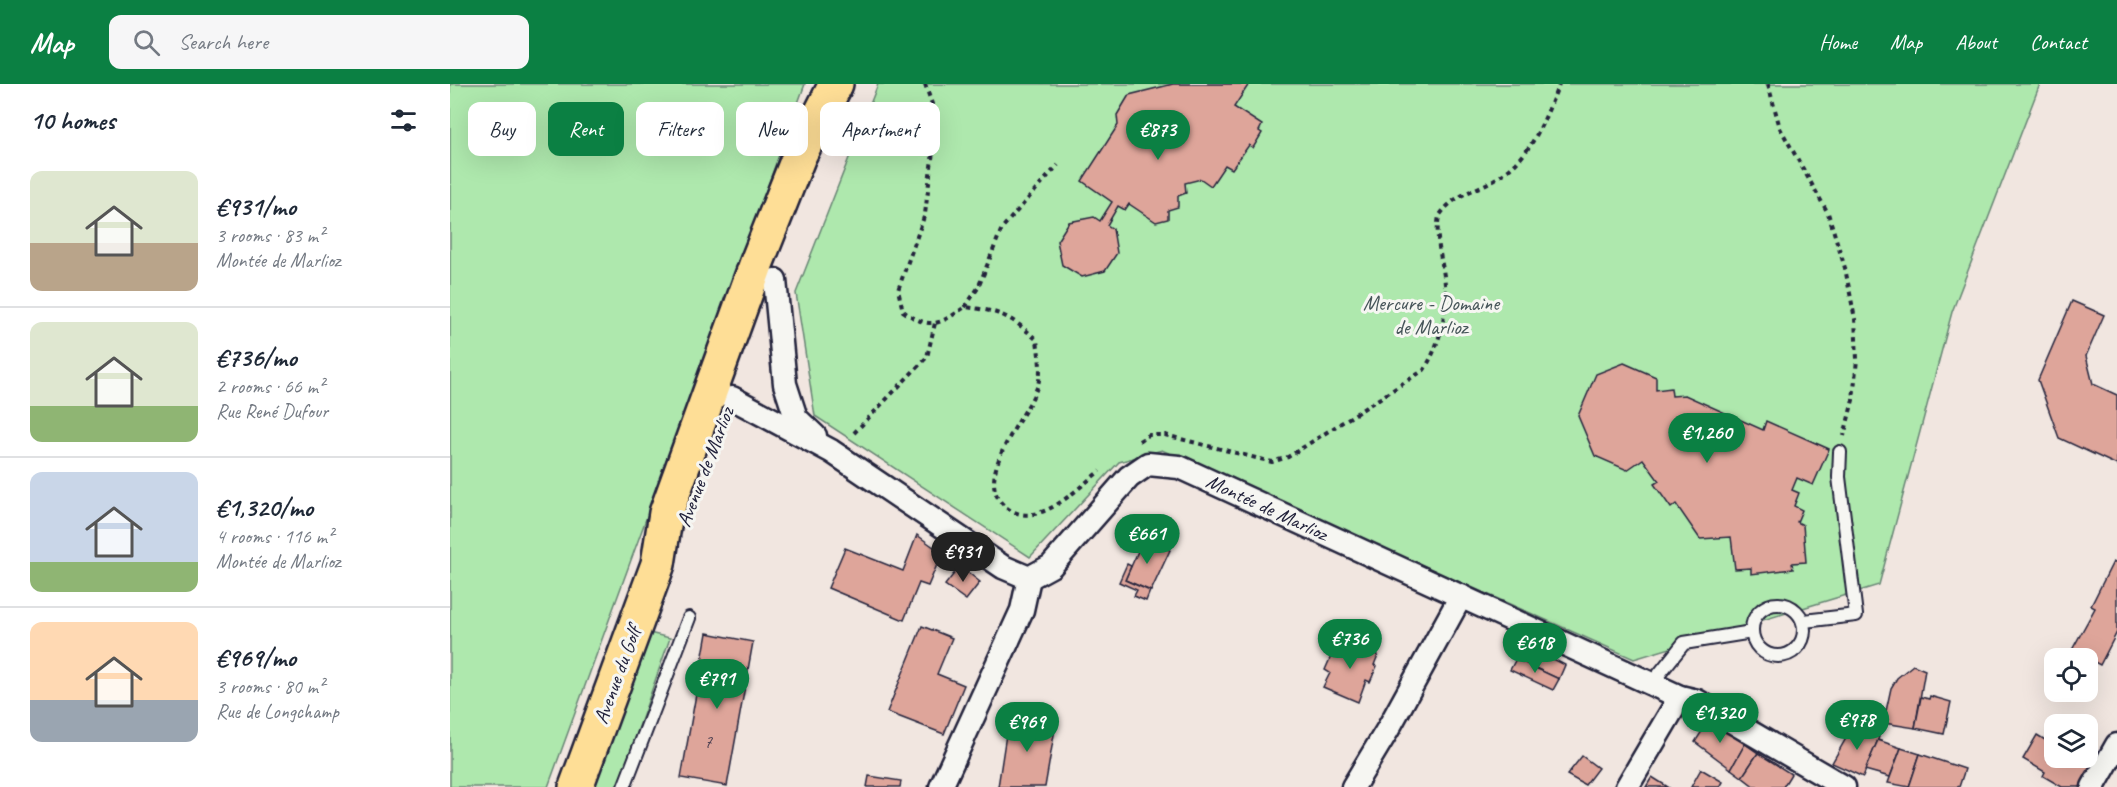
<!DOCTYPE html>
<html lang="en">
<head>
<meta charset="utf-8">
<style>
	body { margin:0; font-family:Caveat,sans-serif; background:#f6f6f7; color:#1f2937; height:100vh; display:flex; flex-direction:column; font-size:22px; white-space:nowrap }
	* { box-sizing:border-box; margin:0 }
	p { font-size:20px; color:#747a83 }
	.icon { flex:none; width:33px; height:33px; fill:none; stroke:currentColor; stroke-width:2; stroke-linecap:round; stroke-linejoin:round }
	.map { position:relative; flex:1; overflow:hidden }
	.details { display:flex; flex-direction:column; background:#fff; width:450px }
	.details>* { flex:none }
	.guide { position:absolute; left:18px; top:18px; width:570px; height:54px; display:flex; gap:12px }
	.buttons { position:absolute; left:1594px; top:564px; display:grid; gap:12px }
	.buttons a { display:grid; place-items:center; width:54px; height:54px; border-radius:12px; background:#fff; box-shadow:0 6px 24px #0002; font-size:30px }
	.price { position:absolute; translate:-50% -51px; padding:0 14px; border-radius:21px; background:#0b8043; color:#fff; font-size:20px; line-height:39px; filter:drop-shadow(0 2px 3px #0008) }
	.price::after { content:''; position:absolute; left:50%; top:36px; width:18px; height:14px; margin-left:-9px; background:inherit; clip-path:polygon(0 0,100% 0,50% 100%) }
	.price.selected { background:#222; color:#fff }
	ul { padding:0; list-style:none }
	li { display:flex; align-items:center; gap:18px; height:150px; padding:0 30px }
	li+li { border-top:2px solid #e0e1e3 }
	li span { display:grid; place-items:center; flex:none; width:168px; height:120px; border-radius:12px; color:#555 }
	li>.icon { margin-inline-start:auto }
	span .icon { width:72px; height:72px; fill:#fffc; stroke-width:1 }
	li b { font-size:26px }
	h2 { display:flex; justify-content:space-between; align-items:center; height:72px; padding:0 30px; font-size:26px }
	.pill { padding:0 21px; border-radius:12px; background:#fff; box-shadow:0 6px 24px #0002; font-size:21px; line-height:54px }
	.pill.selected { background:#0b8043; color:#fff }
	header { display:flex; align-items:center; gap:36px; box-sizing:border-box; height:84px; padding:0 30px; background:#0b8043; color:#fff }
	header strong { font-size:28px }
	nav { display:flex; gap:33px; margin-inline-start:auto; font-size:21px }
	.search { width:420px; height:54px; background:#f6f6f7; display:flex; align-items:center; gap:15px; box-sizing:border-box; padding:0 21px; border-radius:12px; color:#747a83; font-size:22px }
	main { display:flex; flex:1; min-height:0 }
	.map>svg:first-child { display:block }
</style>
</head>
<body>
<header>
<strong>Map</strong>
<div class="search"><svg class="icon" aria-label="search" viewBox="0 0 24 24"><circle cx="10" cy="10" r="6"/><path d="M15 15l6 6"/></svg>Search here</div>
<nav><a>Home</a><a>Map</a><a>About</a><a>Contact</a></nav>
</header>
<main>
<section class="details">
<h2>10 homes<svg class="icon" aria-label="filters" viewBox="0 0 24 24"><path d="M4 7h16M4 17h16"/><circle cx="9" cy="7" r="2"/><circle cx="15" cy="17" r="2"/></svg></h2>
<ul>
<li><span style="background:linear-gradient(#dfe7d0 60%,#b9a48a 0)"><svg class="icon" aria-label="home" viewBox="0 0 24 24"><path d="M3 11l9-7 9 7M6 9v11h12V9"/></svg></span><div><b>€931/mo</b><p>3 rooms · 83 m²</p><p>Montée de Marlioz</p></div></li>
<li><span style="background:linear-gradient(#dfe7d0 70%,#8fb573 0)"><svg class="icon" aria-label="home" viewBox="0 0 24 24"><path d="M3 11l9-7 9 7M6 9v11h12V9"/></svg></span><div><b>€736/mo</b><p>2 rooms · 66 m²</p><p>Rue René Dufour</p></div></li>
<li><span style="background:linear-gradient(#c9d6e8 75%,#8fb573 0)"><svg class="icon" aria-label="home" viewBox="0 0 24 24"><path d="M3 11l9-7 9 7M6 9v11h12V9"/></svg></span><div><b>€1,320/mo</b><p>4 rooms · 116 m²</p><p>Montée de Marlioz</p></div></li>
<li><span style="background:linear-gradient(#ffd9b3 65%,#9aa5b1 0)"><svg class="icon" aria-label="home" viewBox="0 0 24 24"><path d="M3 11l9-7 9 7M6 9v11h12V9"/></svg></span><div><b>€969/mo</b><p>3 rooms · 80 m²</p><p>Rue de Longchamp</p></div></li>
</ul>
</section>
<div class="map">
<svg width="1667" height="703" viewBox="0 0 1667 703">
	<rect width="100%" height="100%" fill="#f1e6e0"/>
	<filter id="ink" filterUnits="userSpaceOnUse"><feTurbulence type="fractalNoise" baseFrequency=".0167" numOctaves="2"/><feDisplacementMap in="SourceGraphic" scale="12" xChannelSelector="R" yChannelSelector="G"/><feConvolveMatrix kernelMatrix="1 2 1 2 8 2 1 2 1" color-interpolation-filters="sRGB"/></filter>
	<g filter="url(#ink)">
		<g fill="#aee8ad" stroke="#688574" stroke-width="1.5">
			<polygon points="0,0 355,0 98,703 0,703"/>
			<polygon points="428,0 1590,0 1502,228 1429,501 1184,575 712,366 669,378 580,473 365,332 346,209"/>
			<polygon points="183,545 220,554 168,703 130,703"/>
		</g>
		<g fill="#dea59a" stroke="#22223b" stroke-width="1.5">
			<polygon points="723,0 799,0 784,23 812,41 809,47 812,49 803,64 799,61 782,85 775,81 761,102 751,95 735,99 736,109 728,112 728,123 718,126 718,135 706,138 679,120 675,126 668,122 657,141 663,145 667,169 655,187 632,193 612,181 607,157 619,138 644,133 650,137 662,118 632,97 668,41 667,31 679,11"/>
			<polygon points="1622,217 1654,231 1636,272 1643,300 1667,311 1667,381 1609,354 1588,296"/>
			<polygon points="1174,279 1206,293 1206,306 1221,304 1222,312 1235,311 1313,346 1316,337 1379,365 1363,401 1347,394 1342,406 1349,409 1344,422 1352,426 1347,438 1353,441 1356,478 1342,479 1343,485 1301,490 1301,484 1285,485 1281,453 1250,455 1226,420 1221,424 1204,400 1209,397 1193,375 1177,386 1145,372 1128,332 1146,290"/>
			<polygon points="467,451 492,469 478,502 469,499 454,536 378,504 395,464 453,487"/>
			<polygon points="694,454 720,466 701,507 675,496"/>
			<polygon points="1663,478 1667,480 1667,548 1650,581 1622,566 1645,524 1641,522"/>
			<polygon points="677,480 681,482 675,496 700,507 696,517 684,512 687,506 669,498"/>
			<polygon points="510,482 530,498 516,516 495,501"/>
			<polygon points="472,542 502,554 487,590 514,601 494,650 437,628"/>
			<polygon points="257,549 303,558 277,702 231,694"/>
			<polygon points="889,554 928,571 924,581 927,582 920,598 916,596 908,618 873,603 880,589 875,586"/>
			<polygon points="1074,560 1115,581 1109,595 1066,575"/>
			<polygon points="1066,575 1109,595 1103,606 1060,586"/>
			<polygon points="1463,581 1475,586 1465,644 1434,639 1434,635 1430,634 1431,626 1436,627 1441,604 1447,594"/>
			<polygon points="1480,612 1501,618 1494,650 1465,644 1471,613 1479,615"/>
			<polygon points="559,631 606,639 595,703 548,703"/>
			<polygon points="1259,636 1295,660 1281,685 1245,658"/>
			<polygon points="1403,642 1414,647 1416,643 1421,645 1419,649 1429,653 1413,693 1382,679"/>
			<polygon points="1587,651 1605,662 1605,674 1625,674 1642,683 1630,703 1612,703 1593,692 1595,688 1573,675"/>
			<polygon points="1428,656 1451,664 1440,693 1415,686"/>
			<polygon points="1295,660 1308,669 1292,693 1281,685"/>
			<polygon points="1451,664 1470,670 1459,703 1438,699"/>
			<polygon points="1308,669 1341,690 1333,703 1305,703 1292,693"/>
			<polygon points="1470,670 1515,685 1509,703 1459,703"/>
			<polygon points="1132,672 1148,684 1135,701 1117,691"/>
			<polygon points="1251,685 1273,698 1270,703 1241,703"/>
			<polygon points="419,692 451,697 450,703 417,703"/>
			<polygon points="1202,693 1218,703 1196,703"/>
		</g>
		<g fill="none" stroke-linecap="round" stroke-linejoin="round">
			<defs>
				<g id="lane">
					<circle cx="1328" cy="546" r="26"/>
					<polyline points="1354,537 1406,531 1389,393 1390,368"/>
					<polyline points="1202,599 1234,559 1302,548"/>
					<polyline points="174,703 239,534"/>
				</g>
				<g id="street">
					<polyline points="325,196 335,300 346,334 365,352"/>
					<polyline points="282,314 381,367 553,483 579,494 601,482 679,393 698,380 729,383 1230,613 1247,617 1394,703"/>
					<polyline points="491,703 572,526 579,494"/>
					<polyline points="903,703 938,645 1011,512"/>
					<polyline points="1177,703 1230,613"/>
					<polyline points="1643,703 1667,661"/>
				</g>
				<polyline id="primary" points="126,703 208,480 216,429 307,178 349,72 386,0"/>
			</defs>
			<use href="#lane" stroke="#22223b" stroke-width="16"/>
			<use href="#street" stroke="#22223b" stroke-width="27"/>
			<use href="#primary" stroke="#22223b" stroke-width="38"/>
			<g stroke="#22223b" stroke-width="4" stroke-dasharray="4.5 4.5" stroke-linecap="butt">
				<path d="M475 0 484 26 483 67 475 130 448 206 453 227C480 246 489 241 515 223 550 227 561 232 587 256 589 273 593 290 586 306 573 338 517 399 560 426 591 444 626 405 650 387"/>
				<polyline points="1318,0 1330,44 1378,129 1395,184 1405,235 1407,275 1403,316 1394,352"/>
				<polyline points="515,223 528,204 552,144 608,81"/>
				<polyline points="404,349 477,273 485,239"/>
				<path d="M689 357 699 351H715L822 378 838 373 974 286C991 259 999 224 994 192 991 171 985 154 989 132 1007 107 1026 108 1050 92 1082 72 1095 34 1109 0"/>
			</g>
			<use href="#lane" stroke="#f6f6f2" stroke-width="12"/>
			<use href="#street" stroke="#f6f6f2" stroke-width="22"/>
			<use href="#primary" stroke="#fede96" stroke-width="33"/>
		</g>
	</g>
	<g text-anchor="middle" stroke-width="6" stroke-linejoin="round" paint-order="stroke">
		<g font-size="18" fill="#514353">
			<text x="258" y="664">7</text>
		</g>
		<g font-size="21" fill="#455458" stroke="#f6f6f2">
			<text x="981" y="226">Mercure - Domaine<tspan x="981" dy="24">de Marlioz</tspan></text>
		</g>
		<g font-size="21" fill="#22223b" stroke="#f6f6f2">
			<text transform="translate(255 383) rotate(-69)" y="7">Avenue de Marlioz</text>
			<text transform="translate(817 423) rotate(25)" y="7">Montée de Marlioz</text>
			<text transform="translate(167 591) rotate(-70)" y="7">Avenue du Golf</text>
		</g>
	</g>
</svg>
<div class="buttons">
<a><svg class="icon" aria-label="locate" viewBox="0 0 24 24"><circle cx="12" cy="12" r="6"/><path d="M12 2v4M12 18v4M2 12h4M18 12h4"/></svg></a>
<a><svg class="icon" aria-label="layers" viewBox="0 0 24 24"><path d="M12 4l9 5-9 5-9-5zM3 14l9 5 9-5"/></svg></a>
</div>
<b class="price" style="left:708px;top:77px">€873</b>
<b class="price" style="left:1257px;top:380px">€1,260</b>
<b class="price" style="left:697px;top:481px">€661</b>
<b class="price selected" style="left:513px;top:499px">€931</b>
<b class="price" style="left:900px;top:586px">€736</b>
<b class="price" style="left:1085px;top:590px">€618</b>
<b class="price" style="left:267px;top:626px">€791</b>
<b class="price" style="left:1270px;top:660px">€1,320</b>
<b class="price" style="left:1407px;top:667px">€978</b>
<b class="price" style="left:577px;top:669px">€969</b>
<div class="guide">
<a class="pill">Buy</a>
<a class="pill selected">Rent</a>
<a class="pill">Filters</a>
<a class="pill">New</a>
<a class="pill">Apartment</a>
</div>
</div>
</main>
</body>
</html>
